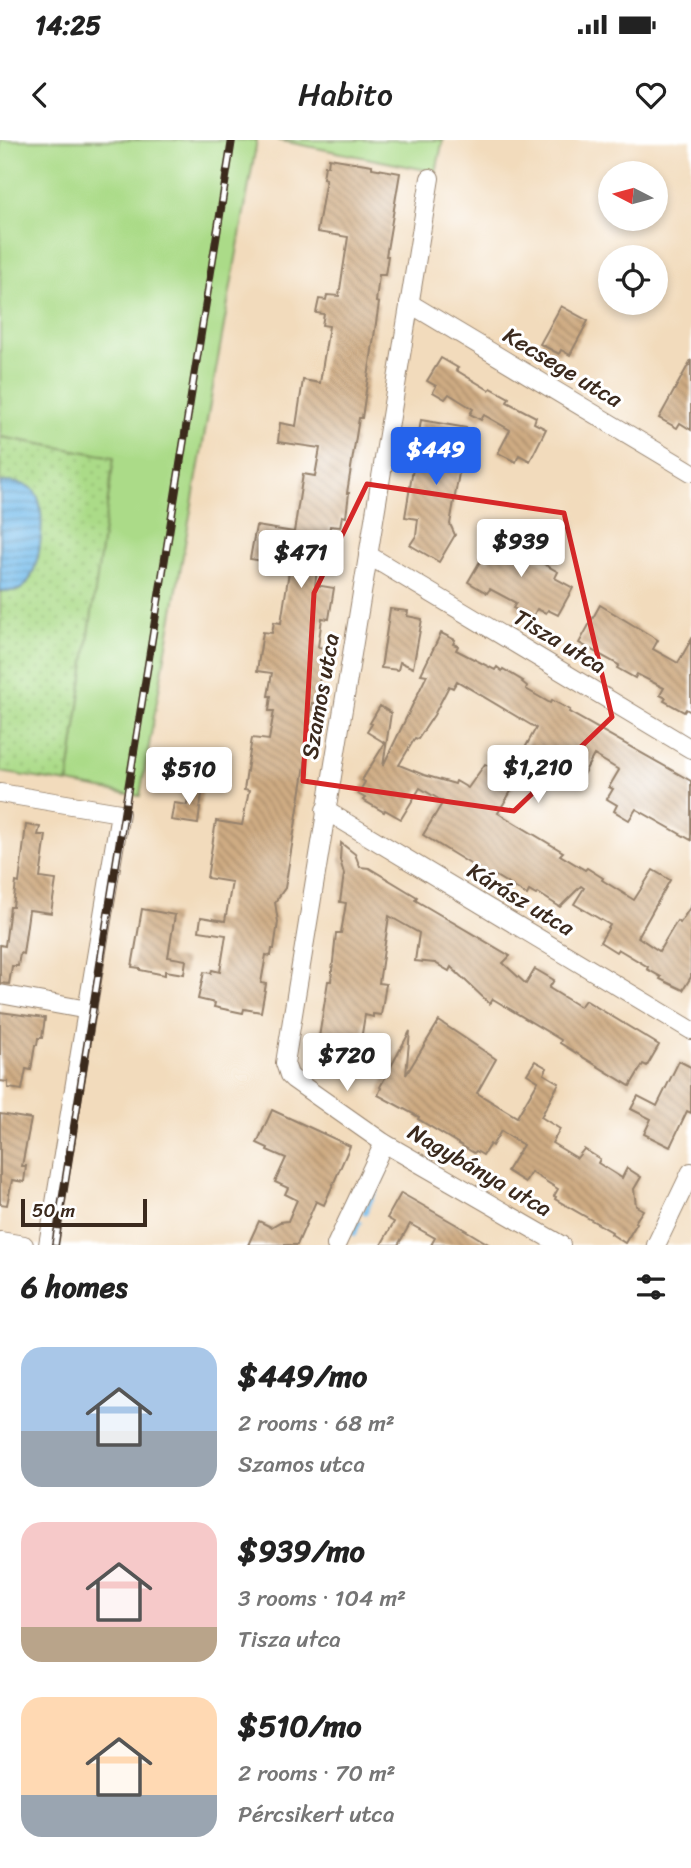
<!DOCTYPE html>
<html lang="en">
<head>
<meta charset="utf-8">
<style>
	body { margin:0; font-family:Sriracha,sans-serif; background:#f6f6f6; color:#222; height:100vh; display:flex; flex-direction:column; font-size:26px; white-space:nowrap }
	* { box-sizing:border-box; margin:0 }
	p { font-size:23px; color:#767676 }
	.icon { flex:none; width:38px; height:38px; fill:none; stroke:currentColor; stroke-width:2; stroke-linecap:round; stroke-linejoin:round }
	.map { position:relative; height:1105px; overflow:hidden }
	.panel { display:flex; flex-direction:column; background:#fff; flex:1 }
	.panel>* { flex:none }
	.needle { width:46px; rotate:276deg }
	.tools { position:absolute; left:598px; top:21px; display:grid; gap:14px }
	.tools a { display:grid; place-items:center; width:70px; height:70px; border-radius:50%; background:#fff; box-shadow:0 4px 10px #0003; font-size:35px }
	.scale { position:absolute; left:21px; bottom:18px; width:126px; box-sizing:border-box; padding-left:7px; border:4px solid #3b2a1e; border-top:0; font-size:19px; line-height:24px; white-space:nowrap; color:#3b2a1e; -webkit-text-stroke:5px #fff; paint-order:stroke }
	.price { position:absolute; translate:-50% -60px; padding:0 16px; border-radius:7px; background:#fff; color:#222; font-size:23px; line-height:46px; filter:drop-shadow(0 2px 4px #0008) }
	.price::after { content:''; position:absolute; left:50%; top:42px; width:21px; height:16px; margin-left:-10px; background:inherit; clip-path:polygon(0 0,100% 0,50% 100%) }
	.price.active { background:#2563eb; color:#fff }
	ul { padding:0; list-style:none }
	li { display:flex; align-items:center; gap:21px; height:175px; padding:0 21px }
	li span { display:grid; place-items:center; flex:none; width:196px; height:140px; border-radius:21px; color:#555 }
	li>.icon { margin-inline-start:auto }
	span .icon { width:84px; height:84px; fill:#fffc; stroke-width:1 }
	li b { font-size:30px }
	h2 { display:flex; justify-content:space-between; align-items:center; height:84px; padding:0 21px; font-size:30px }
	.status { display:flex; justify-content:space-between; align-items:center; height:49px; padding:0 35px; background:#fff; direction:ltr }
	.status svg { height:19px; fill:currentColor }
	header { display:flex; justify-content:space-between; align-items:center; height:91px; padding:0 21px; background:#fff; font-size:32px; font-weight:600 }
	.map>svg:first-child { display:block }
</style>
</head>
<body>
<div class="status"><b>14:25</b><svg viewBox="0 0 49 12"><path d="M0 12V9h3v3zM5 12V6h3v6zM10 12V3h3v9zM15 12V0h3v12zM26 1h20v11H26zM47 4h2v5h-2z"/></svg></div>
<header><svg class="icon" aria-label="back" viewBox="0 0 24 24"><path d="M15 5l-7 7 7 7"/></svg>Habito<svg class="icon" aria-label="heart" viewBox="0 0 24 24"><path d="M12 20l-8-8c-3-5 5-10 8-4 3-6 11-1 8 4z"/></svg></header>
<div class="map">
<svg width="691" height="1105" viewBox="0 0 691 1105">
	<defs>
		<pattern id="park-dots" width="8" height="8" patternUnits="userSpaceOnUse" patternTransform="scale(1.75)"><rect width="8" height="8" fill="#abdb88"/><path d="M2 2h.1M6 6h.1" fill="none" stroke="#94bc75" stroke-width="1.8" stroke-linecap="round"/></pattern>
		<pattern id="water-rules" width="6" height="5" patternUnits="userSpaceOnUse" patternTransform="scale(1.75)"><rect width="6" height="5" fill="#72bbeb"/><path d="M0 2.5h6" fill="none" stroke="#5f98be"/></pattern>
		<pattern id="building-back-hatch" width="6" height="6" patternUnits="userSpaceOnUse" patternTransform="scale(1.75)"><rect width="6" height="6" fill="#cfac83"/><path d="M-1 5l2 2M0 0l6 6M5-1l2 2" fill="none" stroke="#a98c6b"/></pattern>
	</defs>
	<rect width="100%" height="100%" fill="#fff"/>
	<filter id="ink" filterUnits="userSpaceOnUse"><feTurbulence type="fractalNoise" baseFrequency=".0143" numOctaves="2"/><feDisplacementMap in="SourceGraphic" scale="14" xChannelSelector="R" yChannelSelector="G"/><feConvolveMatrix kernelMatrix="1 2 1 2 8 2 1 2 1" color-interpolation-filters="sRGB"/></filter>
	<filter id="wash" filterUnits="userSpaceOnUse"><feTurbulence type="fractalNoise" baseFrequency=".00686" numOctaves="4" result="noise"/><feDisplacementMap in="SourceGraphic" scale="28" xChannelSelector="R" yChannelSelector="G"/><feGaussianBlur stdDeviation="1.57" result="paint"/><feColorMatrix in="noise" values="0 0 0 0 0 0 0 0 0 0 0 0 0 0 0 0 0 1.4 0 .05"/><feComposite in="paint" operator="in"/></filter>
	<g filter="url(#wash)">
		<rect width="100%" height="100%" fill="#f2dbbc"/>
		<g fill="#abdb88" stroke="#738253" stroke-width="2">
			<polygon points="0,0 257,0 140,656 68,643 113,317 0,297"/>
			<polygon points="277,0 443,0 436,32"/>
		</g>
		<polygon fill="url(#park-dots)" stroke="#738253" stroke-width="2" points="0,297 114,317 68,643 0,632"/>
		<path fill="url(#water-rules)" stroke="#567284" stroke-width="2" d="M0 342C12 342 27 342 35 352 48 369 41 437 21 449 15 452 7 451 0 451Z"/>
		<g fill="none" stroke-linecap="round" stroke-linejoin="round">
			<g stroke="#72bbeb" stroke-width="5">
				<polyline points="365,1072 385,1030"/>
				<polyline points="354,1094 359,1083"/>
			</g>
		</g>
		<g id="blocks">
			<g fill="url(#building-back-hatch)">
				<polygon points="329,18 372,25 372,28 400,33 386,116 388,116 385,135 379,135 376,162 379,163 362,278 359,278 347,353 349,353 346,377 342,376 340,387 330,386 327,408 320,407 315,445 334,448 329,479 322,478 318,507 324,508 316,564 312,563 306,601 308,601 308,607 285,748 275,762 278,782 274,809 272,809 271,816 266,815 261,843 266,844 261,872 244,869 243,873 214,867 215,863 198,859 204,832 211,833 212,830 220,832 226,795 199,791 201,777 225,781 232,742 207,738 216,681 242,685 249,651 244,650 252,598 269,600 274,571 269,571 271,556 268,556 272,533 257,531 263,492 272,493 274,482 281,483 290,425 250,419 256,386 294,392 303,334 315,336 320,308 278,302 280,283 296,286 303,240 320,243 329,186 322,185 324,174 316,173 319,159 326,160 327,155 339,156 348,97 317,92 326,39 323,38 325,26 328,26"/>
				<polygon points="561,166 588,181 570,215 561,210 559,214 540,204"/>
				<polygon points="441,218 458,228 456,230 489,250 491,248 509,258 507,262 536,277 534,283 546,289 530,321 519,315 516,322 498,313 510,290 484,275 481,280 470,274 473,269 449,254 445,259 433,252 436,246 427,241"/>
				<polygon points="691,220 691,290 680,283 677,288 659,278"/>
				<polygon points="421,280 467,288 450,384 455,395 439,422 410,405 416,396 418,379 405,377 414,323 418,323 423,294 419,293"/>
				<polygon points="507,389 520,397 514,407 558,432 555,438 573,448 558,475 548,470 546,473 537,469 532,478 513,468 516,463 490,449 487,453 468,442 482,418 488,422"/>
				<polygon points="600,465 658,500 653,509 678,523 691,500 691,572 686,569 684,572 664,561 666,558 660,555 664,548 637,534 635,538 617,528 619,525 579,503"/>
				<polygon points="390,469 408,471 407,476 422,479 413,528 400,522 398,530 381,528"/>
				<polygon points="441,493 455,500 453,504 458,506 456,510 495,530 497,527 502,531 503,529 523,541 522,542 527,546 526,549 550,563 552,560 570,570 569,572 691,641 691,700 636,669 629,680 614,671 617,665 607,659 613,649 609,647 619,630 594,615 580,640 525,608 536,588 457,541 453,548 449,546 434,575 418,599 415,598 399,625 424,635 455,644 456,641 468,648 485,624 516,643 498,673 563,712 560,715 585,730 587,728 603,738 602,740 634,760 653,730 670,740 638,797 659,811 677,781 680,783 691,766 691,837 683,850 660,839 661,837 647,829 648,827 618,809 616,812 600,802 610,785 574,764 584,748 581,746 560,767 538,753 536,755 529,751 527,755 494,735 493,737 480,730 423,695 443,662 442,661 420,648 401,679 385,670 384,672 363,660 365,658 358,654 365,642 362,640 385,603 367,592 372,584 370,583 380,566 391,573 383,626 427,535 421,534"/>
				<polygon points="189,644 203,646 198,684 171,680 174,663 187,665"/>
				<polygon points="26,685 40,687 38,695 46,695 40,738 56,740 51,773 29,770 23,814 20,813 18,826 12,826 9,844 0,843 0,805 5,806 10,767 13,767 16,742 19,743"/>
				<polygon points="341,703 355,714 360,727 369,728 417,757 415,760 510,816 503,823 526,844 535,829 554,840 549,848 580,867 585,860 659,905 647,926 643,924 630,946 560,903 561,900 493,859 490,864 451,827 449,831 435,823 415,821 419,793 389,776 379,843 386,844 381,875 373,874 373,877 365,875 360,906 357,906 356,915 317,910 328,841 331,841 336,793 341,793 346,763 340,762 344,734 340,720"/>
				<polygon points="142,769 175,775 168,817 186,820 184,834 165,831 165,835 140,830 140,828 132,827"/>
				<polygon points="0,872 45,878 42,898 38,898 37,905 35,905 31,930 26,929 22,950 8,948 8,942 0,941"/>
				<polygon points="439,881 496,919 477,953 517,977 538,941 527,934 535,921 547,928 544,934 559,943 541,977 560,989 552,1003 577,1018 584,1009 600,1019 598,1023 622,1038 627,1028 641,1037 634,1049 636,1066 643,1070 635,1082 637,1083 625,1103 611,1094 612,1092 555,1059 556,1057 554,1056 558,1049 531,1032 525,1042 507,1031 523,1005 501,991 492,1006 490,1004 483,1015 476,1011 474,1013 418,979 419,977 378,955 381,948 380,947 410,891 406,935"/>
				<polygon points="679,921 691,927 691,973 687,971 670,1007 644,994 651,979 631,969 638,956 657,966"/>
				<polygon points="272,970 350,1006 324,1065 316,1061 297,1105 248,1105 259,1081 271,1087 280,1082 288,1081 297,1060 285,1054 288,1048 275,1042 286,1018 267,1010 268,1008 257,1003"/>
				<polygon points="0,974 31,979 22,1026 26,1026 24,1042 12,1040 7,1065 0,1064"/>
				<polygon points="401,1053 457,1085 490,1105 431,1105 435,1098 410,1084 398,1105 381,1105 394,1082 387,1078"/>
			</g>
		</g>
	</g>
	<g filter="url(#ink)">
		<use href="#blocks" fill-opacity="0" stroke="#96826d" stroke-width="2"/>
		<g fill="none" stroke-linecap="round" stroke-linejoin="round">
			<defs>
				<g id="street">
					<polyline points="430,38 285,923 289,935 293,939 384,1003 561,1105"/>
					<polyline points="409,163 691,332"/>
					<polyline points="368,415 691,609"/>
					<polyline points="0,653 120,673 48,1105"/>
					<polyline points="325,670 691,890"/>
					<polyline points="0,854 88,870"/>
					<polyline points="0,1101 24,1105"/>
					<polyline points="336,1105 384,1003"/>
					<polyline points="656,1105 691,1032"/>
				</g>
			</defs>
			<use href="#street" stroke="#96826d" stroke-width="20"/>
			<use href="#street" stroke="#fff" stroke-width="18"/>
			<defs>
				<polyline id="rail" points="55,1105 232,0"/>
			</defs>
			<use href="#rail" stroke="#3b2a1e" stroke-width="8"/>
			<use href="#rail" stroke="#fff" stroke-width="5" stroke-dasharray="16" stroke-linecap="butt"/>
		</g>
	</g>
	<path fill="none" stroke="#d62828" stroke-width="5" stroke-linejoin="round" d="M367 344 564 373 612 577 514 671 303 641 314 453Z"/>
	<g text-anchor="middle" stroke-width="6" stroke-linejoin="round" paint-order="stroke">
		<g font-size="23" fill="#3b2a1e" stroke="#fff">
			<text transform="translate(563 227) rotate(31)" y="8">Kecsege utca</text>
			<text transform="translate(560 501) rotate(31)" y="8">Tisza utca</text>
			<text transform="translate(320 556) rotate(-80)" y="8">Szamos utca</text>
			<text transform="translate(521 759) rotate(31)" y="8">Kárász utca</text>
			<text transform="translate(480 1030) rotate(30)" y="8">Nagybánya utca</text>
		</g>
	</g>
</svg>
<div class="tools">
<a><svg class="needle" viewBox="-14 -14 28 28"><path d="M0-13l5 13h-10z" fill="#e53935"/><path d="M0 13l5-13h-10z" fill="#767676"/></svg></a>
<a><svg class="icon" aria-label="locate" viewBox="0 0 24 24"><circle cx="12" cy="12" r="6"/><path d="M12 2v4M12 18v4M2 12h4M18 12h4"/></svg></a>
</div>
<div class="scale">50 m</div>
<b class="price active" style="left:436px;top:347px">$449</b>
<b class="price" style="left:521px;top:439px">$939</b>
<b class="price" style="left:301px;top:450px">$471</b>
<b class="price" style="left:538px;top:665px">$1,210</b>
<b class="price" style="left:189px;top:667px">$510</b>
<b class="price" style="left:347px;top:953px">$720</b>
</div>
<section class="panel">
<h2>6 homes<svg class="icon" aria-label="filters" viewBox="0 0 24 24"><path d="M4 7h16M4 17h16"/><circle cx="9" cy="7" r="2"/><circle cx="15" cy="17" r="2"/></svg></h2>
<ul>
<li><span style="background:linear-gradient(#a9c7e8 60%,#9aa5b1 0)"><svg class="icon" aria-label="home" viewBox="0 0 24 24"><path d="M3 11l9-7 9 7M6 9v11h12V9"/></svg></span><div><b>$449/mo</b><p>2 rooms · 68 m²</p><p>Szamos utca</p></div></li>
<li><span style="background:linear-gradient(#f6c9c9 75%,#b9a48a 0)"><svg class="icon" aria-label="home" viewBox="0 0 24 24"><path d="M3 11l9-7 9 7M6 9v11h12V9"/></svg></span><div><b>$939/mo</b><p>3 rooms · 104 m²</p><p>Tisza utca</p></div></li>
<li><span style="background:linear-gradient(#ffd9b3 70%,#9aa5b1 0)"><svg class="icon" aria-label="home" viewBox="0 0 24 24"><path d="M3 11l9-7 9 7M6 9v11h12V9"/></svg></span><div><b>$510/mo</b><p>2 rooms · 70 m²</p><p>Pércsikert utca</p></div></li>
</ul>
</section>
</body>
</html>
